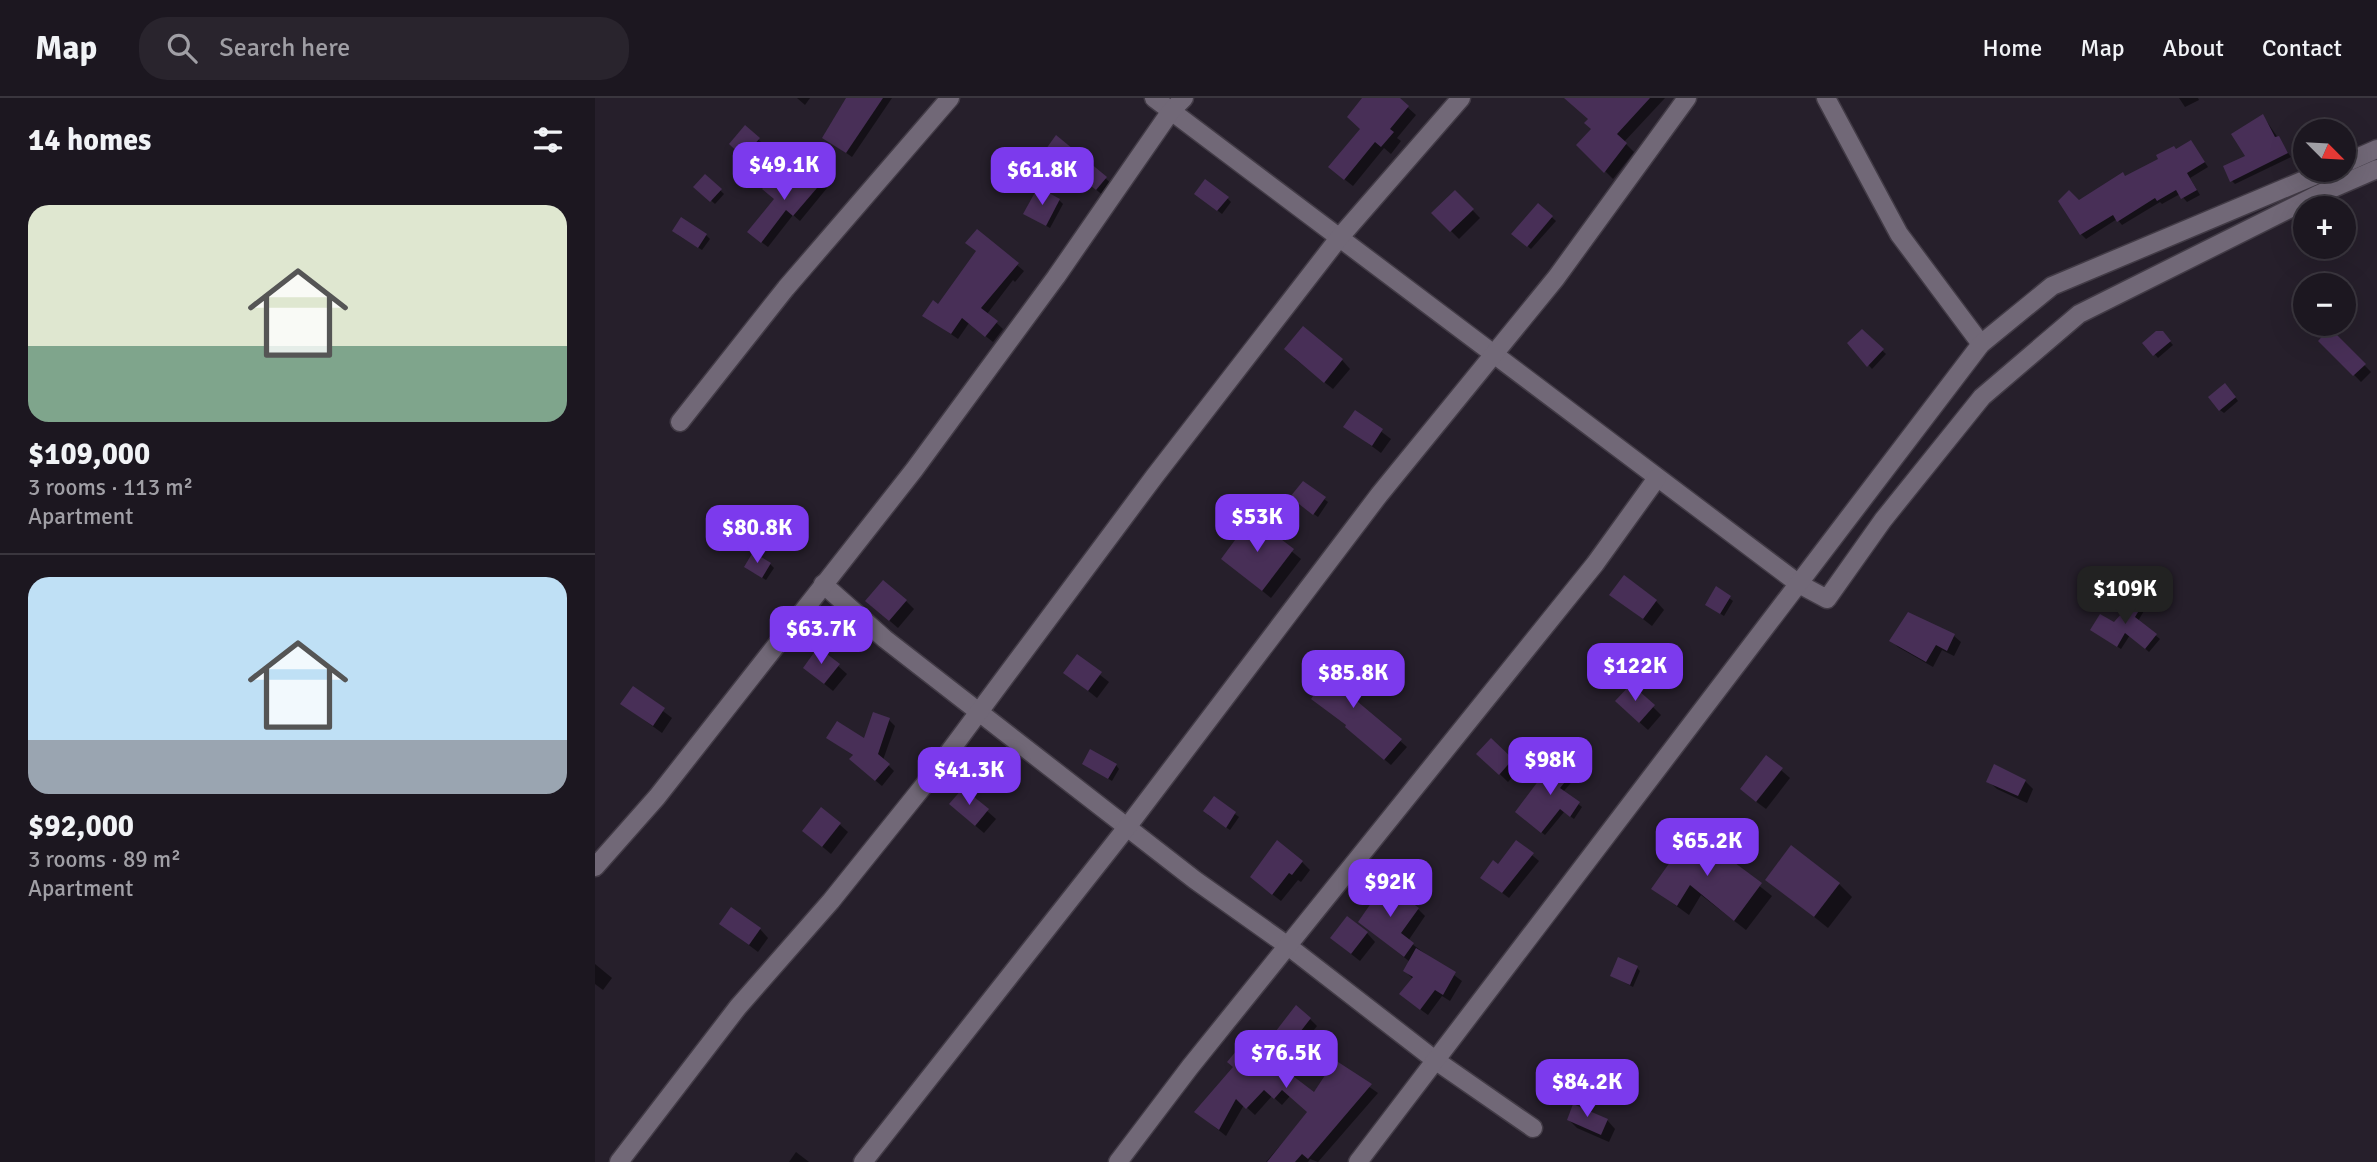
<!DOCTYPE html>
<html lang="en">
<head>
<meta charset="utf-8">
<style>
	body { margin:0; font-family:Signika,sans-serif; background:#29242d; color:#f1f3f6; height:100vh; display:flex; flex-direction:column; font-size:26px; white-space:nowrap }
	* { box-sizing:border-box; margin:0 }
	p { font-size:23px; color:#a09fa5 }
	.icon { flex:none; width:38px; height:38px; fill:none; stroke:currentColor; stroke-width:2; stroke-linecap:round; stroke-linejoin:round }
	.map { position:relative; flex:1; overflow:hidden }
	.sheet { display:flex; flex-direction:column; background:#1c1720; width:595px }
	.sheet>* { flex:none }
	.needle { width:46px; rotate:114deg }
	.tools { position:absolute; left:1698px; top:21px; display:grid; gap:14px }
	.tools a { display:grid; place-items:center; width:63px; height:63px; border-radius:50%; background:#1c1720; box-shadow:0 7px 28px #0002,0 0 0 2px #3a363e; font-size:35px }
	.price { position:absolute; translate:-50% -60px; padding:0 16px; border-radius:14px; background:#7c3aed; color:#fff; font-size:23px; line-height:46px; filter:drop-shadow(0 2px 4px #0008) }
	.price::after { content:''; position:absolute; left:50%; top:42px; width:21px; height:16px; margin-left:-10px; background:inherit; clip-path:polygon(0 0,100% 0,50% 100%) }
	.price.current { background:#222; color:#fff }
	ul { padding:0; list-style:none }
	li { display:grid; align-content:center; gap:14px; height:371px; padding:0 28px }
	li+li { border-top:2px solid #3a363e }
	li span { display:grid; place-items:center; height:217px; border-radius:21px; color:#555 }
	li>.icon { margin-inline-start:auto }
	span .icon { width:126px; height:126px; fill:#fffc; stroke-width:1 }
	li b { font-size:30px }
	h2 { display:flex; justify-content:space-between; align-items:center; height:84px; padding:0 28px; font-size:30px }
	header { display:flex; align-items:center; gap:42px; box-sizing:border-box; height:98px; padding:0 35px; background:#1c1720; border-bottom:2px solid #3a363e }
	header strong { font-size:33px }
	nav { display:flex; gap:38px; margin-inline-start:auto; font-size:24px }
	.search { width:490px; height:63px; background:#29242d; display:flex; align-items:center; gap:18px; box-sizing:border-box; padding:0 24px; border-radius:28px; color:#a09fa5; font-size:26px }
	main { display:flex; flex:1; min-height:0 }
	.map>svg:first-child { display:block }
</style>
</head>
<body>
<header>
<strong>Map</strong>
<div class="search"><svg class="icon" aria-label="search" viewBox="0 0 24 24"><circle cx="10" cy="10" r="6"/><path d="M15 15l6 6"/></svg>Search here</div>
<nav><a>Home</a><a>Map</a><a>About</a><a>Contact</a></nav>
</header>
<main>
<section class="sheet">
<h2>14 homes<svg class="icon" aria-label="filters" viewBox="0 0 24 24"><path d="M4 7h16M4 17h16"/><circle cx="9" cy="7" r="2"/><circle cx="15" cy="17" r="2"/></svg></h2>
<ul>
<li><span style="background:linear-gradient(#dfe7d0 65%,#7fa58c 0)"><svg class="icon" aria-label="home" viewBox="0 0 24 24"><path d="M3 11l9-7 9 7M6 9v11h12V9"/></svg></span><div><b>$109,000</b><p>3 rooms · 113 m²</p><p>Apartment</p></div></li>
<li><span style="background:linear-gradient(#bfe0f5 75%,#9aa5b1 0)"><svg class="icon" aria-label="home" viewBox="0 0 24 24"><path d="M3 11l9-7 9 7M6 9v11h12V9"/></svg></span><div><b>$92,000</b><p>3 rooms · 89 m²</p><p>Apartment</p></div></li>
</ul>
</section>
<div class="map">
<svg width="1782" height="1064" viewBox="0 0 1782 1064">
	<rect width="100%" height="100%" fill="#261f2b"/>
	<g fill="#0007">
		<polygon points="202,0 215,0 210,7"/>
		<polygon points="265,0 297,0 257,59 230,40"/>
		<polygon points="770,0 802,0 821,17 802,40 806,43 796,56 789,50 758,88 744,77 767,31"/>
		<polygon points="970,0 1070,0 1029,44 1039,54 1018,81 984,47 998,32 995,21"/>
		<polygon points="1584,0 1603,0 1604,2 1590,9"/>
		<polygon points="1668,18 1696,59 1640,86 1637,83 1653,59"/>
		<polygon points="151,30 167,45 153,61 136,46"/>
		<polygon points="1596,44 1613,69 1595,80 1605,97 1592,104 1585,96 1567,106 1565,104 1527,127 1522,121 1491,141 1486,136 1484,104"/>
		<polygon points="461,59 510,80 519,88 510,99"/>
		<polygon points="214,73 232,90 205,123 198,117 173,149 161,140 181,101 195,95"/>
		<polygon points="110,78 129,96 120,106 101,89"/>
		<polygon points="860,94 885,120 864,141 838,115"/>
		<polygon points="605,99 632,100 636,104 627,116"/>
		<polygon points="464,102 468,106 455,130 431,116"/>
		<polygon points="943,107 961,123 936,151 922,139"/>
		<polygon points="382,134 429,173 420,184 418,182 392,216 408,231 398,244 374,225 363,241 330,218 344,208 383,154"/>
		<polygon points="83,137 111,137 115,141 107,152"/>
		<polygon points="1735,232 1776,274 1766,284 1726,243"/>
		<polygon points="1267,234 1291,256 1277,271 1254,245"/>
		<polygon points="1567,235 1578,247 1563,260 1550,245"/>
		<polygon points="699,260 747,262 755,271 738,291"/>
		<polygon points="1634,291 1643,303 1629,315 1625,312"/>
		<polygon points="760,314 796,341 786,355 751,329"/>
		<polygon points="729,401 733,404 723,419 701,403"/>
		<polygon points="658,422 706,461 676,500 628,461"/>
		<polygon points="175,466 179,470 171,482 155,472"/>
		<polygon points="1017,497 1061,503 1069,512 1057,528"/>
		<polygon points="1134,500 1138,503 1129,518 1112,507"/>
		<polygon points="311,503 319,511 303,530 281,511"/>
		<polygon points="1549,503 1553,506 1543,523 1565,541 1554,554 1535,537 1526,551 1497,532 1519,526"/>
		<polygon points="1314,516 1359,538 1366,544 1359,558 1347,552 1338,569 1303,549 1296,542"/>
		<polygon points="734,558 760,582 750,595 812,649 796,667 758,635 734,579"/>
		<polygon points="482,559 514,584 502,600 471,575"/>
		<polygon points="243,568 252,576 238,593 210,570"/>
		<polygon points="38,590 77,620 67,635 27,606"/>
		<polygon points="1058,609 1066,617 1053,632 1030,611"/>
		<polygon points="294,622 300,628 288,662 299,673 287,688 262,667 259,658 233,640 270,643"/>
		<polygon points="896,642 925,670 913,684 884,656"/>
		<polygon points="971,658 987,672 968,694 987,709 979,721 969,714 950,737 926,718"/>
		<polygon points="1171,659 1195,680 1171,711 1155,699"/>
		<polygon points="489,666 521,667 524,671 517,683"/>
		<polygon points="1393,683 1430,683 1438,691 1432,705 1402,691"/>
		<polygon points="619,701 644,719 635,732 613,717"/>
		<polygon points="392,713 401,721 389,735 364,714"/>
		<polygon points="244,726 253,734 236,756 209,733"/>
		<polygon points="1098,735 1177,798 1151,832 1106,797 1094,817 1058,791"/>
		<polygon points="921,744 944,763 914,800 894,785"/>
		<polygon points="707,764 715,772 706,784 703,782 686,803 665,787"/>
		<polygon points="1172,781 1244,786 1257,799 1233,830"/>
		<polygon points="823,811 830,818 813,843 867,883 855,903 847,898 833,917 814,903 818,881 810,873 815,864 765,824"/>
		<polygon points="126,826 165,831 173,840 163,854"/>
		<polygon points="772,835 780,844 765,863 746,848"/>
		<polygon points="0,866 17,880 8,892 0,886"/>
		<polygon points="1042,870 1045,873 1038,889 1017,878"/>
		<polygon points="715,921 722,928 688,972 719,996 740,965 783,995 723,1064 715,1061 713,1064 671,1064 714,1014 695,998 687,1007 677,998 660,1017 649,1007 631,1038 601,1014 667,954"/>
		<polygon points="974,1022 1012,1022 1020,1031 1014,1044 982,1030"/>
		<polygon points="201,1054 214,1064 215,1064 194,1064"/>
	</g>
	<g fill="#482f57">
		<polygon points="251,0 288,0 251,55 227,40"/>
		<polygon points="767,0 805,0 814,8 795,31 799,34 786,49 780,44 749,82 733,69 765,31 752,19"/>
		<polygon points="969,0 1055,0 1022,36 1032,45 1009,75 981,47 996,31 989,25 993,21"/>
		<polygon points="1668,16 1680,39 1684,38 1693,55 1635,84 1628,68 1650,58 1636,36"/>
		<polygon points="150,27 165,40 148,59 134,46"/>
		<polygon points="461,37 512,79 501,92 451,51"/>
		<polygon points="1596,42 1610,64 1592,75 1602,92 1586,101 1581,92 1562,103 1560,100 1522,124 1518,117 1485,137 1463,103 1474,92 1484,102 1528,74 1530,78 1563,61 1561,57 1579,48 1581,51"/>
		<polygon points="214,70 228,83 198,118 191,112 166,145 152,134 179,101 167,91 178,78 195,92"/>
		<polygon points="110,76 127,91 115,104 98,89"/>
		<polygon points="610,81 634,99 622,113 599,96"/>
		<polygon points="443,89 465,101 451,128 428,116"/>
		<polygon points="860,92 879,111 855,134 836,115"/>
		<polygon points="943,105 958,118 932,149 916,136"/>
		<polygon points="86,119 112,136 103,150 77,133"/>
		<polygon points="382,131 424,165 386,210 403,223 390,239 367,220 356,236 327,218 338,202 343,206 381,153 370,145"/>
		<polygon points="708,228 748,261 729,285 689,251"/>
		<polygon points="1735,230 1771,266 1758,278 1723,243"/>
		<polygon points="1267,231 1289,251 1272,269 1252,245"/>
		<polygon points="1561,233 1568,233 1576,243 1558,258 1547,245"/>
		<polygon points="1630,285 1641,299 1624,313 1613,299"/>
		<polygon points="760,312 788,331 777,348 748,329"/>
		<polygon points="708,383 731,399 718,417 695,399"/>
		<polygon points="657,419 699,451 667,493 626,461"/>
		<polygon points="158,454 176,465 167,480 149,469"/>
		<polygon points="1029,477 1062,502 1048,521 1014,497"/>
		<polygon points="288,482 312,502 294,523 270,503"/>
		<polygon points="1121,488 1136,498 1125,516 1110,507"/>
		<polygon points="1544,496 1551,501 1540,519 1562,536 1550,551 1530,535 1522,549 1495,532 1505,516 1519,524"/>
		<polygon points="1313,514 1360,536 1352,553 1341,547 1331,564 1294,543"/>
		<polygon points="223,549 245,566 229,586 208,570"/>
		<polygon points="482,556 507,574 493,593 468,575"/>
		<polygon points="734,556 755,574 744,588 807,641 789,662 750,629 751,627 716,601 732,579 721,570"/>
		<polygon points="1036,586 1060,607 1044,625 1020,603"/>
		<polygon points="38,588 70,610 58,628 25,606"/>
		<polygon points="278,614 295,620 283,656 295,666 280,683 254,661 258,657 231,640 242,623 269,640"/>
		<polygon points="896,640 918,661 904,677 881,656"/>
		<polygon points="495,651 522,666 513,681 487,666"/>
		<polygon points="971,656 984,667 965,690 985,704 975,719 965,711 946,735 920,714 947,678 950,681"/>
		<polygon points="1171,657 1188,670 1161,704 1145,691"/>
		<polygon points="1399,666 1431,682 1423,698 1391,684"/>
		<polygon points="368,690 394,711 380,728 354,706"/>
		<polygon points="619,698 641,714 631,730 608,713"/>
		<polygon points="226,709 246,725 227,749 207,733"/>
		<polygon points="1097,733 1167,785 1139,823 1095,787 1082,808 1056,791"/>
		<polygon points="682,742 708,763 697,777 694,775 677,797 655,779"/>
		<polygon points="921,742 939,755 907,795 885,780 898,762 903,766"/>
		<polygon points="1196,747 1245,785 1219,819 1170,782"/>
		<polygon points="790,785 824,810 806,835 819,845 809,859 763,824"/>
		<polygon points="136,809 166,830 154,847 124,826"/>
		<polygon points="752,818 773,834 756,856 735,840"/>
		<polygon points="821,850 861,874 848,897 840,892 825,912 804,896 818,879 808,873"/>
		<polygon points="1023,859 1043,868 1035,887 1015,878"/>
		<polygon points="701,907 716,920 681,965 719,994 740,962 777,986 713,1061 707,1056 700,1064 672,1064 712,1014 687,992 679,1001 669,992 651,1011 641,1001 624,1032 599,1014 638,969 632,964 652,940 667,951"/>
		<polygon points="978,1006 1013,1021 1006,1037 972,1022"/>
	</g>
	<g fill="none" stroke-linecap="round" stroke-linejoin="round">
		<defs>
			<g id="street">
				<polyline points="559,0 1204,486 1232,501 1288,422 1387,299 1484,216 1722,97 1782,71"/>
				<polyline points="1231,0 1304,136 1386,246"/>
				<polyline points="1748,66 1782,51"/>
				<polyline points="85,324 191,190 355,0"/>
				<polyline points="228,486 290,541 600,782 693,848 840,962 938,1030"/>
				<polyline points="0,769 62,699 319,372 461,179 576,13 589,0"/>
				<polyline points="24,1064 143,909 236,803 334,681 559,379 744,140 866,0"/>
				<polyline points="268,1064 533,728 784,397 961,180 1092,0"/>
				<polyline points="523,1064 595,969 1000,466 1062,380"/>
				<polyline points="763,1064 1386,246 1457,188 1733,72"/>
			</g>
		</defs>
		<use href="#street" stroke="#423b46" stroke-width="21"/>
		<use href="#street" stroke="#716877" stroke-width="18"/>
	</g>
</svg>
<div class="tools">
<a><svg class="needle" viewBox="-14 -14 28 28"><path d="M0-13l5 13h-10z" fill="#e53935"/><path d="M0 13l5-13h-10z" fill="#a09fa5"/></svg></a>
<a>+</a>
<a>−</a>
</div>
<b class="price" style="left:189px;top:104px">$49.1K</b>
<b class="price" style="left:447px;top:109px">$61.8K</b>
<b class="price" style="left:662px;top:456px">$53K</b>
<b class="price" style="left:162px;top:467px">$80.8K</b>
<b class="price current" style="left:1530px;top:528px">$109K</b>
<b class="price" style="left:226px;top:568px">$63.7K</b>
<b class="price" style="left:1040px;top:605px">$122K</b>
<b class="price" style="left:758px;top:612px">$85.8K</b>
<b class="price" style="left:955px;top:699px">$98K</b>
<b class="price" style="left:374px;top:709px">$41.3K</b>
<b class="price" style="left:1112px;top:780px">$65.2K</b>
<b class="price" style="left:795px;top:821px">$92K</b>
<b class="price" style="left:691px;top:992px">$76.5K</b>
<b class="price" style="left:992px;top:1021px">$84.2K</b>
</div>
</main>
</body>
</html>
